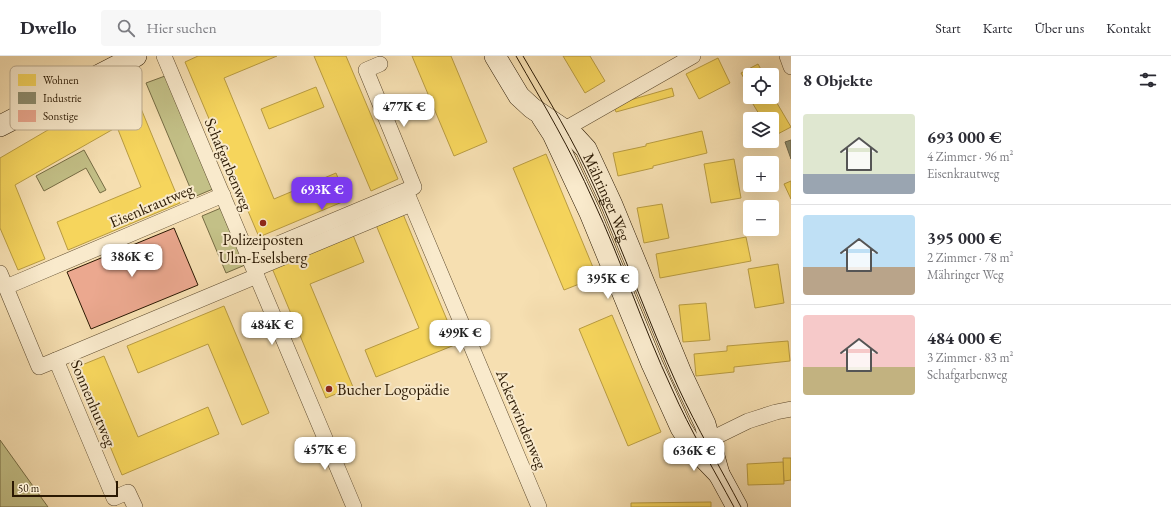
<!DOCTYPE html>
<html lang="de">
<head>
<meta charset="utf-8">
<style>
	body { margin:0; font-family:"EB Garamond",serif; background:#f7f7f7; color:#2b2b33; height:100vh; display:flex; flex-direction:column; font-size:15px; white-space:nowrap }
	* { box-sizing:border-box; margin:0 }
	p { font-size:13px; color:#7c7c81 }
	.icon { flex:none; width:22px; height:22px; fill:none; stroke:currentColor; stroke-width:2; stroke-linecap:round; stroke-linejoin:round }
	.map { position:relative; flex:1; overflow:hidden }
	.sheet { display:flex; flex-direction:column; background:#fff; width:380px }
	.sheet>* { flex:none }
	.tools { position:absolute; left:743px; top:12px; display:grid; gap:8px }
	.tools a { display:grid; place-items:center; width:36px; height:36px; border-radius:4px; background:#fff; box-shadow:0 4px 16px #0002; font-size:20px }
	.scale { position:absolute; left:12px; bottom:10px; width:106px; box-sizing:border-box; padding-left:4px; border:2px solid #2a1802; border-top:0; font-size:11px; line-height:14px; white-space:nowrap; color:#2a1802; -webkit-text-stroke:3px #f9eacc; paint-order:stroke }
	.price { position:absolute; translate:-50% -34px; padding:0 9px; border-radius:8px; background:#fff; color:#222; font-size:13px; line-height:26px; filter:drop-shadow(0 1px 2px #0008) }
	.price::after { content:''; position:absolute; left:50%; top:24px; width:12px; height:9px; margin-left:-6px; background:inherit; clip-path:polygon(0 0,100% 0,50% 100%) }
	.price.selected { background:#7c3aed; color:#fff }
	ul { padding:0; list-style:none }
	li { display:flex; align-items:center; gap:12px; height:100px; padding:0 12px }
	li+li { border-top:1px solid #e1e1e2 }
	li span { display:grid; place-items:center; flex:none; width:112px; height:80px; border-radius:4px; color:#555 }
	li>.icon { margin-inline-start:auto }
	span .icon { width:48px; height:48px; fill:#fffc; stroke-width:1 }
	li b { font-size:17px }
	h2 { display:flex; justify-content:space-between; align-items:center; height:48px; padding:0 12px; font-size:17px }
	header { display:flex; align-items:center; gap:24px; box-sizing:border-box; height:56px; padding:0 20px; background:#fff; border-bottom:1px solid #e1e1e2 }
	header strong { font-size:19px }
	nav { display:flex; gap:22px; margin-inline-start:auto; font-size:14px }
	.search { width:280px; height:36px; background:#f7f7f7; display:flex; align-items:center; gap:10px; box-sizing:border-box; padding:0 14px; border-radius:4px; color:#7c7c81; font-size:15px }
	main { display:flex; flex:1; min-height:0 }
	.map>svg:first-child { display:block }
</style>
</head>
<body>
<header>
<strong>Dwello</strong>
<div class="search"><svg class="icon" aria-label="search" viewBox="0 0 24 24"><circle cx="10" cy="10" r="6"/><path d="M15 15l6 6"/></svg>Hier suchen</div>
<nav><a>Start</a><a>Karte</a><a>Über uns</a><a>Kontakt</a></nav>
</header>
<main>
<div class="map">
<svg width="791" height="451" viewBox="0 0 791 451">
	<rect width="100%" height="100%" fill="#f6dfb1"/>
	<filter id="stains"><feTurbulence type="fractalNoise" baseFrequency=".005" numOctaves="4"/><feColorMatrix values="0 0 0 0 .2 0 0 0 0 .09 0 0 0 0 .02 0 0 0 .5 -.17"/></filter>
	<radialGradient id="worn" r=".72"><stop offset=".6" stop-color="#630" stop-opacity="0"/><stop offset="1" stop-color="#630" stop-opacity=".3"/></radialGradient>
	<g fill="#c3c087" stroke="#766c44">
		<polygon points="165,20 213,133 194,141 146,27"/>
		<polygon points="84,94 106,134 100,137 86,112 44,135 36,120"/>
		<polygon points="221,152 245,209 226,217 202,160"/>
		<polygon points="0,384 48,451 0,451"/>
	</g>
	<g fill="#f6d55c" stroke="#b99c41">
		<polygon points="198,0 277,0 224,22 274,143 336,117 347,144 259,181 185,6"/>
		<polygon points="314,0 346,0 398,123 371,135"/>
		<polygon points="412,0 451,0 487,86 454,100"/>
		<polygon points="563,0 590,0 605,25 585,37"/>
		<polygon points="718,2 730,27 699,43 686,18"/>
		<polygon points="758,8 764,19 750,19 750,33 741,17"/>
		<polygon points="130,26 180,147 68,194 57,166 141,131 117,71 15,129 45,203 18,214 0,172 0,102"/>
		<polygon points="316,31 324,51 269,73 261,53"/>
		<polygon points="672,32 674,40 616,56 613,49"/>
		<polygon points="772,33 776,41 774,42 791,71 772,81 772,63 762,63 753,48 757,45 754,41 772,41"/>
		<polygon points="702,75 707,97 653,110 653,112 618,120 613,97 646,90 646,88"/>
		<polygon points="546,98 597,221 564,234 513,112"/>
		<polygon points="734,103 741,142 711,147 704,108"/>
		<polygon points="791,125 791,143 784,128"/>
		<polygon points="662,148 669,182 644,187 637,152"/>
		<polygon points="403,158 457,288 376,321 365,294 419,272 376,169"/>
		<polygon points="353,179 364,206 310,228 353,331 326,342 272,212"/>
		<polygon points="746,181 751,205 660,222 656,198"/>
		<polygon points="778,208 784,247 755,252 748,213"/>
		<polygon points="706,247 710,284 683,286 679,249"/>
		<polygon points="224,250 269,357 242,369 208,288 138,317 127,290"/>
		<polygon points="612,259 661,376 628,390 579,273"/>
		<polygon points="788,285 790,305 734,311 734,316 696,320 694,298 727,295 727,290"/>
		<polygon points="104,300 138,381 208,351 219,378 122,419 77,311"/>
		<polygon points="783,402 791,402 791,424 784,425"/>
		<polygon points="783,406 784,428 748,429 747,408"/>
		<polygon points="711,446 711,451 631,451 631,447"/>
	</g>
	<polygon fill="#8c8c6e" stroke="#6f694e" points="791,84 791,103 785,86"/>
	<polygon fill="#eba88f" stroke="#2a1802" points="174,172 198,229 91,273 67,216"/>
	<g fill="none" stroke-linecap="round" stroke-linejoin="round">
		<defs>
			<g id="street">
				<polyline points="164,0 354,451"/>
				<polyline points="787,0 791,11"/>
				<polyline points="565,73 693,0"/>
				<polyline points="406,135 539,451"/>
				<polyline points="249,200 414,131 366,14 380,8"/>
				<polyline points="255,213 411,148"/>
				<polyline points="0,217 39,311 56,304 114,442 128,436 135,451"/>
				<polyline points="6,231 223,139"/>
				<polyline points="56,304 257,220"/>
				<polyline points="701,388 748,365 776,356 791,353"/>
			</g>
			<g id="secondary">
				<path id="s1" d="M495 0 519 40 532 52 575 81 586 93 612 149 681 317 705 368 719 418 737 451"/>
				<polyline points="542,61 553,78 590,157 652,308 681,372 693,391 719,418"/>
				<polyline points="0,70 136,0"/>
			</g>
		</defs>
		<use href="#street" stroke="#5d4a2e" stroke-width="16"/>
		<use href="#secondary" stroke="#2a1802" stroke-width="22"/>
		<use href="#street" stroke="#f9eacc" stroke-width="15"/>
		<use href="#secondary" stroke="#f9eacc" stroke-width="21"/>
		<g stroke="#2a1802" stroke-width="1">
			<path d="M516 0C543 47 571 94 593 144 622 206 643 271 672 333 690 374 713 412 734 451"/>
			<path d="M523 0C548 43 574 85 594 130 624 196 648 265 678 331 697 372 720 411 741 451"/>
		</g>
	</g>
	<g fill="#8f2418" stroke="#f9eacc" stroke-width="1.5">
		<circle cx="263" cy="167" r="4"/>
		<circle cx="329" cy="333" r="4"/>
	</g>
	<g text-anchor="middle" stroke-width="4" stroke-linejoin="round" paint-order="stroke">
		<g font-size="16" fill="#2a1802" stroke="#f9eacc">
			<text transform="translate(229 108) rotate(67)" y="6">Schafgarbenweg</text>
			<text dy="6" stroke="none"><textPath href="#s1" startOffset="185">Mähringer Weg</textPath></text>
			<text transform="translate(151 149) rotate(-23)" y="6">Eisenkrautweg</text>
			<text transform="translate(94 347) rotate(67)" y="6">Sonnenhutweg</text>
			<text transform="translate(522 363) rotate(67)" y="6">Ackerwindenweg</text>
		</g>
		<g font-size="16" fill="#2a1802" stroke="#f9eacc">
			<text x="263" y="189">Polizeiposten<tspan x="263" dy="18">Ulm-Eselsberg</tspan></text>
			<text x="337" y="339" text-anchor="start">Bucher Logopädie</text>
		</g>
	</g>
	<rect x="10" y="10" width="132" height="64" rx="6" fill="#f9eacc" stroke="#bbab8f" stroke-width="1"/>
	<rect x="18" y="18" width="18" height="12" fill="#f6d55c"/>
	<rect x="18" y="36" width="18" height="12" fill="#8c8c6e"/>
	<rect x="18" y="54" width="18" height="12" fill="#eba88f"/>
	<g font-size="11" fill="#2a1802">
		<text x="43" y="28">Wohnen</text>
		<text x="43" y="46">Industrie</text>
		<text x="43" y="64">Sonstige</text>
	</g>
	<rect width="100%" height="100%" filter="url(#stains)"/>
	<rect width="100%" height="100%" fill="url(#worn)"/>
</svg>
<div class="tools">
<a><svg class="icon" aria-label="locate" viewBox="0 0 24 24"><circle cx="12" cy="12" r="6"/><path d="M12 2v4M12 18v4M2 12h4M18 12h4"/></svg></a>
<a><svg class="icon" aria-label="layers" viewBox="0 0 24 24"><path d="M12 4l9 5-9 5-9-5zM3 14l9 5 9-5"/></svg></a>
<a>+</a>
<a>−</a>
</div>
<div class="scale">50 m</div>
<b class="price" style="left:404px;top:72px">477K €</b>
<b class="price selected" style="left:322px;top:155px">693K €</b>
<b class="price" style="left:132px;top:222px">386K €</b>
<b class="price" style="left:608px;top:244px">395K €</b>
<b class="price" style="left:272px;top:290px">484K €</b>
<b class="price" style="left:460px;top:298px">499K €</b>
<b class="price" style="left:325px;top:415px">457K €</b>
<b class="price" style="left:694px;top:416px">636K €</b>
</div>
<section class="sheet">
<h2>8 Objekte<svg class="icon" aria-label="filters" viewBox="0 0 24 24"><path d="M4 7h16M4 17h16"/><circle cx="9" cy="7" r="2"/><circle cx="15" cy="17" r="2"/></svg></h2>
<ul>
<li><span style="background:linear-gradient(#dfe7d0 75%,#9aa5b1 0)"><svg class="icon" aria-label="home" viewBox="0 0 24 24"><path d="M3 11l9-7 9 7M6 9v11h12V9"/></svg></span><div><b>693 000 €</b><p>4 Zimmer · 96 m²</p><p>Eisenkrautweg</p></div></li>
<li><span style="background:linear-gradient(#bfe0f5 65%,#b9a48a 0)"><svg class="icon" aria-label="home" viewBox="0 0 24 24"><path d="M3 11l9-7 9 7M6 9v11h12V9"/></svg></span><div><b>395 000 €</b><p>2 Zimmer · 78 m²</p><p>Mähringer Weg</p></div></li>
<li><span style="background:linear-gradient(#f6c9c9 65%,#c2b280 0)"><svg class="icon" aria-label="home" viewBox="0 0 24 24"><path d="M3 11l9-7 9 7M6 9v11h12V9"/></svg></span><div><b>484 000 €</b><p>3 Zimmer · 83 m²</p><p>Schafgarbenweg</p></div></li>
</ul>
</section>
</main>
</body>
</html>
